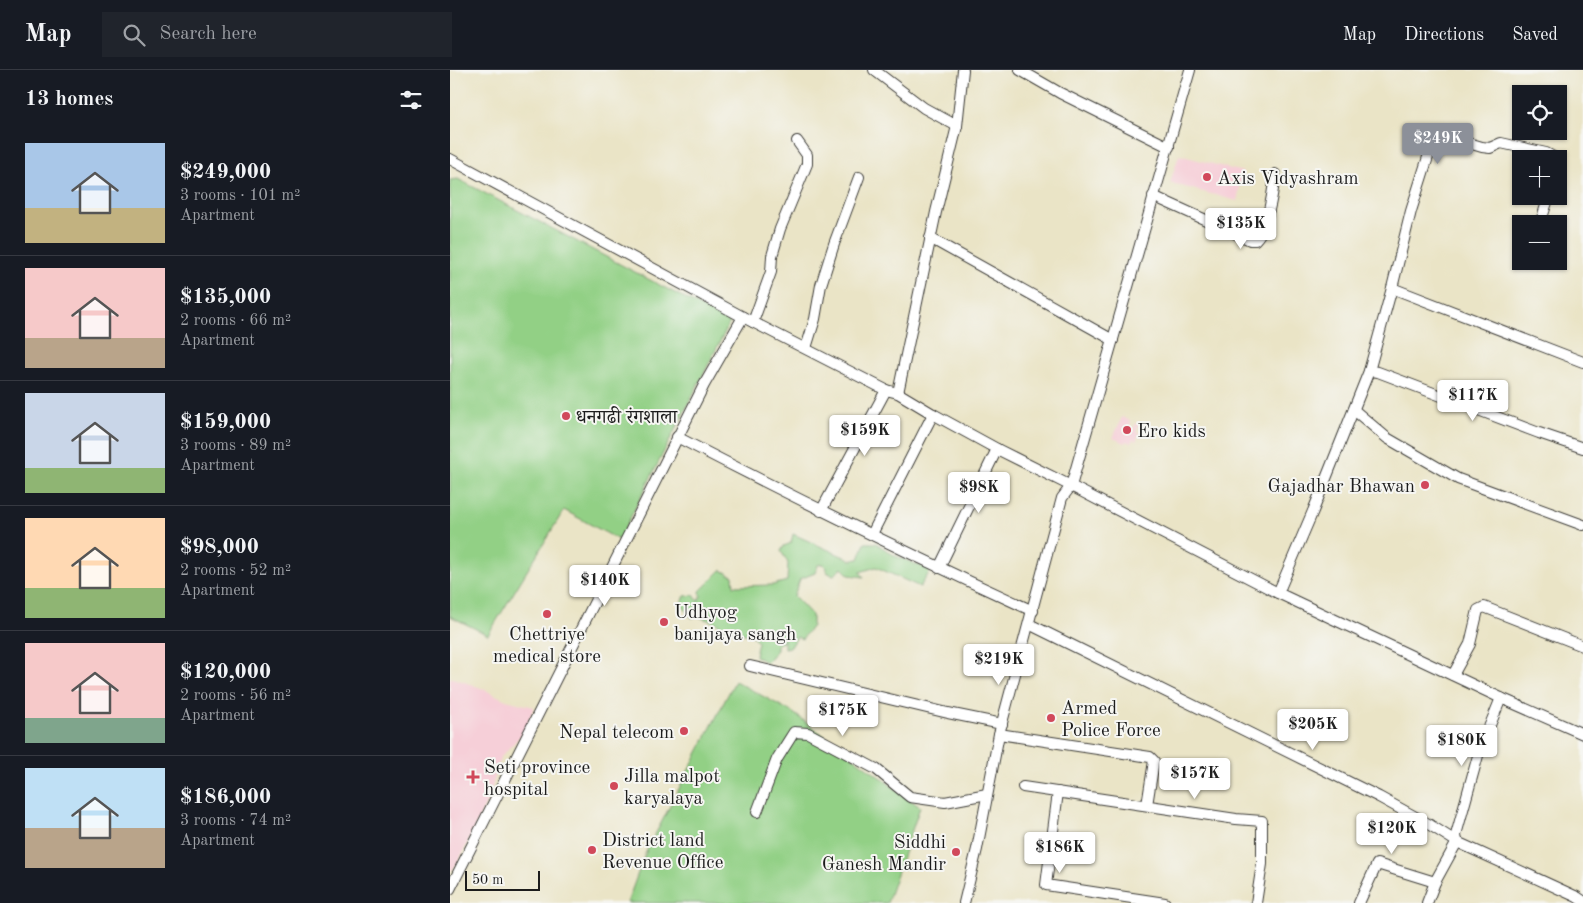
<!DOCTYPE html>
<html lang="en">
<head>
<meta charset="utf-8">
<style>
	body { margin:0; font-family:"Old Standard TT","Noto Serif Devanagari",serif; background:#20242c; color:#f1f3f6; height:100vh; display:flex; flex-direction:column; font-size:19px; white-space:nowrap }
	* { box-sizing:border-box; margin:0 }
	p { font-size:16px; color:#9ea1a6 }
	.icon { flex:none; width:28px; height:28px; fill:none; stroke:currentColor; stroke-width:2; stroke-linecap:round; stroke-linejoin:round }
	.map { position:relative; flex:1; overflow:hidden }
	.side { display:flex; flex-direction:column; background:#171b24; width:450px }
	.side>* { flex:none }
	.fabs { position:absolute; left:1062px; top:15px; display:grid; gap:10px }
	.fabs a { display:grid; place-items:center; width:55px; height:55px; border-radius:0px; background:#171b24; box-shadow:0 1px 4px #0004; font-size:25px }
	.scale { position:absolute; left:15px; bottom:12px; width:75px; box-sizing:border-box; padding-left:5px; border:2px solid #1c1c1c; border-top:0; font-size:14px; line-height:18px; white-space:nowrap; color:#1c1c1c; -webkit-text-stroke:4px #f6f6f2; paint-order:stroke }
	.price { position:absolute; translate:-50% -42px; padding:0 11px; border-radius:5px; background:#fff; color:#222; font-size:16px; line-height:32px; filter:drop-shadow(0 1px 2px #0008) }
	.price::after { content:''; position:absolute; left:50%; top:30px; width:15px; height:11px; margin-left:-8px; background:inherit; clip-path:polygon(0 0,100% 0,50% 100%) }
	.price.selected { background:#8c9099; color:#fff }
	ul { padding:0; list-style:none }
	li { display:flex; align-items:center; gap:15px; height:125px; padding:0 25px }
	li+li { border-top:1px solid #363941 }
	li span { display:grid; place-items:center; flex:none; width:140px; height:100px; border-radius:0px; color:#555 }
	li>.icon { margin-inline-start:auto }
	span .icon { width:60px; height:60px; fill:#fffc; stroke-width:1 }
	li b { font-size:21px }
	h2 { display:flex; justify-content:space-between; align-items:center; height:60px; padding:0 25px; font-size:21px }
	header { display:flex; align-items:center; gap:30px; box-sizing:border-box; height:70px; padding:0 25px; background:#171b24; border-bottom:1px solid #363941 }
	header strong { font-size:24px }
	nav { display:flex; gap:28px; margin-inline-start:auto; font-size:18px }
	.search { width:350px; height:45px; background:#20242c; display:flex; align-items:center; gap:12px; box-sizing:border-box; padding:0 18px; border-radius:0px; color:#9ea1a6; font-size:19px }
	main { display:flex; flex:1; min-height:0 }
	.map>svg:first-child { display:block }
</style>
</head>
<body>
<header>
<strong>Map</strong>
<div class="search"><svg class="icon" aria-label="search" viewBox="0 0 24 24"><circle cx="10" cy="10" r="6"/><path d="M15 15l6 6"/></svg>Search here</div>
<nav><a>Map</a><a>Directions</a><a>Saved</a></nav>
</header>
<main>
<section class="side">
<h2>13 homes<svg class="icon" aria-label="filters" viewBox="0 0 24 24"><path d="M4 7h16M4 17h16"/><circle cx="9" cy="7" r="2"/><circle cx="15" cy="17" r="2"/></svg></h2>
<ul>
<li><span style="background:linear-gradient(#a9c7e8 65%,#c2b280 0)"><svg class="icon" aria-label="home" viewBox="0 0 24 24"><path d="M3 11l9-7 9 7M6 9v11h12V9"/></svg></span><div><b>$249,000</b><p>3 rooms · 101 m²</p><p>Apartment</p></div></li>
<li><span style="background:linear-gradient(#f6c9c9 70%,#b9a48a 0)"><svg class="icon" aria-label="home" viewBox="0 0 24 24"><path d="M3 11l9-7 9 7M6 9v11h12V9"/></svg></span><div><b>$135,000</b><p>2 rooms · 66 m²</p><p>Apartment</p></div></li>
<li><span style="background:linear-gradient(#c9d6e8 75%,#8fb573 0)"><svg class="icon" aria-label="home" viewBox="0 0 24 24"><path d="M3 11l9-7 9 7M6 9v11h12V9"/></svg></span><div><b>$159,000</b><p>3 rooms · 89 m²</p><p>Apartment</p></div></li>
<li><span style="background:linear-gradient(#ffd9b3 70%,#8fb573 0)"><svg class="icon" aria-label="home" viewBox="0 0 24 24"><path d="M3 11l9-7 9 7M6 9v11h12V9"/></svg></span><div><b>$98,000</b><p>2 rooms · 52 m²</p><p>Apartment</p></div></li>
<li><span style="background:linear-gradient(#f6c9c9 75%,#7fa58c 0)"><svg class="icon" aria-label="home" viewBox="0 0 24 24"><path d="M3 11l9-7 9 7M6 9v11h12V9"/></svg></span><div><b>$120,000</b><p>2 rooms · 56 m²</p><p>Apartment</p></div></li>
<li><span style="background:linear-gradient(#bfe0f5 60%,#b9a48a 0)"><svg class="icon" aria-label="home" viewBox="0 0 24 24"><path d="M3 11l9-7 9 7M6 9v11h12V9"/></svg></span><div><b>$186,000</b><p>3 rooms · 74 m²</p><p>Apartment</p></div></li>
</ul>
</section>
<div class="map">
<svg width="1133" height="833" viewBox="0 0 1133 833">
	<rect width="100%" height="100%" fill="#f6f6f2"/>
	<filter id="ink" filterUnits="userSpaceOnUse"><feTurbulence type="fractalNoise" baseFrequency=".02" numOctaves="2"/><feDisplacementMap in="SourceGraphic" scale="10" xChannelSelector="R" yChannelSelector="G"/><feConvolveMatrix kernelMatrix="1 2 1 2 8 2 1 2 1" color-interpolation-filters="sRGB"/></filter>
	<filter id="wash" filterUnits="userSpaceOnUse"><feTurbulence type="fractalNoise" baseFrequency=".0096" numOctaves="4" result="noise"/><feDisplacementMap in="SourceGraphic" scale="20" xChannelSelector="R" yChannelSelector="G"/><feGaussianBlur stdDeviation="1.12" result="paint"/><feColorMatrix in="noise" values="0 0 0 0 0 0 0 0 0 0 0 0 0 0 0 0 0 1.4 0 .05"/><feComposite in="paint" operator="in"/></filter>
	<g filter="url(#wash)">
		<rect width="100%" height="100%" fill="#eae4c6"/>
		<g fill="#f6cfd8">
			<polygon points="729,85 793,102 787,131 720,113"/>
			<polygon points="672,347 681,351 680,356 684,358 686,353 689,355 686,361 690,363 686,371 683,369 681,373 676,371 675,373 663,368"/>
			<polygon points="0,608 3,608 31,618 56,630 84,637 75,661 50,688 40,725 9,791 4,798 0,801"/>
		</g>
		<g fill="#92d085" stroke="#577650">
			<polygon points="8,109 280,252 169,470 114,440 38,565 0,546 0,110"/>
			<polygon points="343,464 401,490 409,489 415,473 426,473 445,486 481,500 470,517 426,497 410,502 414,507 399,505 392,498 384,505 378,503 374,494 368,495 365,503 350,509 344,526 362,545 362,556 352,569 347,567 341,577 334,578 334,568 333,572 327,574 327,580 316,592 305,586 308,572 303,566 271,558 269,554 247,546 242,548 231,534 235,526 244,525 248,531 251,526 250,521 271,500 283,506 284,516 323,515 337,511 338,493 331,481 334,476 341,473"/>
			<polygon points="285,611 342,642 470,737 437,833 177,833 195,784"/>
		</g>
	</g>
	<g filter="url(#ink)">
		<g fill="none" stroke-linecap="round" stroke-linejoin="round">
			<defs>
				<g id="street">
					<polyline points="424,0 474,38 507,56"/>
					<polyline points="570,0 610,23 719,77"/>
					<polyline points="0,89 293,247 436,320 448,323 483,344 547,379 621,416 828,523 1051,628 1133,664"/>
					<path d="M703 126 800 170H805C818 158 823 122 825 104"/>
					<polyline points="1090,154 1099,126"/>
					<polyline points="480,168 663,270"/>
					<polyline points="942,218 961,141 984,68 988,64 1032,77 1040,78 1051,73 1096,83 1107,89"/>
					<polyline points="303,252 321,202 322,186 330,159 357,94 357,85 347,71"/>
					<polyline points="356,278 365,249 371,215 384,174 409,107"/>
					<polyline points="919,301 928,302 1089,363 1133,378"/>
					<polyline points="448,323 486,142 507,56 513,0"/>
					<polyline points="904,340 937,368 1008,409 1133,455"/>
					<path d="M227 367C345 428 463 486 583 541"/>
					<polyline points="371,441 436,320"/>
					<polyline points="422,464 483,344"/>
					<polyline points="489,498 547,379"/>
					<polyline points="828,523 863,441 919,301 942,218 1133,292"/>
					<polyline points="579,554 929,727 980,755 1007,772 1127,827 1133,831"/>
					<polyline points="300,596 498,643 552,654"/>
					<polyline points="1003,605 1020,574 1028,540 1034,537 1133,576"/>
					<polyline points="549,664 700,687 704,691 697,735"/>
					<polyline points="573,717 786,749 812,751 812,794 806,833"/>
					<polyline points="608,722 596,815 715,833"/>
					<polyline points="307,742 327,689 344,662 358,663 426,699 460,727 495,732 537,724"/>
					<polyline points="0,819 254,315 293,247"/>
					<polyline points="514,833 527,779 549,664 612,428 621,416 740,0"/>
					<polyline points="909,833 927,794 985,812 1007,772 1006,765 1029,682 1051,628"/>
					<polyline points="977,833 985,812"/>
				</g>
			</defs>
			<use href="#street" stroke="#3b3a36" stroke-width="12"/>
			<use href="#street" stroke="#fff" stroke-width="10"/>
		</g>
	</g>
	<g fill="#d1495b" stroke="#f6f6f2" stroke-width="2">
		<circle cx="757" cy="107" r="5"/>
		<circle cx="116" cy="346" r="5"/>
		<circle cx="677" cy="360" r="5"/>
		<circle cx="975" cy="415" r="5"/>
		<circle cx="97" cy="544" r="5"/>
		<circle cx="214" cy="552" r="5"/>
		<circle cx="601" cy="648" r="5"/>
		<circle cx="234" cy="661" r="5"/>
		<path d="M20.5 699.5h5v5h5v5h-5v5h-5v-5h-5v-5h5z"/>
		<circle cx="164" cy="716" r="5"/>
		<circle cx="142" cy="780" r="5"/>
		<circle cx="506" cy="782" r="5"/>
	</g>
	<g text-anchor="middle" stroke-width="4" stroke-linejoin="round" paint-order="stroke">
		<g font-size="19" fill="#1c1c1c" stroke="#f6f6f2" text-anchor="start">
			<text x="767" y="114">Axis Vidyashram</text>
			<text x="126" y="353">धनगढी रंगशाला</text>
			<text x="687" y="367">Ero kids</text>
			<text x="965" y="422" text-anchor="end">Gajadhar Bhawan</text>
			<text x="224" y="548">Udhyog<tspan x="224" dy="22">banijaya sangh</tspan></text>
			<text x="97" y="570" text-anchor="middle">Chettriye<tspan x="97" dy="22">medical store</tspan></text>
			<text x="611" y="644">Armed<tspan x="611" dy="22">Police Force</tspan></text>
			<text x="224" y="668" text-anchor="end">Nepal telecom</text>
			<text x="34" y="703">Seti province<tspan x="34" dy="22">hospital</tspan></text>
			<text x="174" y="712">Jilla malpot<tspan x="174" dy="22">karyalaya</tspan></text>
			<text x="152" y="776">District land<tspan x="152" dy="22">Revenue Office</tspan></text>
			<text x="496" y="778" text-anchor="end">Siddhi<tspan x="496" dy="22">Ganesh Mandir</tspan></text>
		</g>
	</g>
</svg>
<div class="fabs">
<a><svg class="icon" aria-label="locate" viewBox="0 0 24 24"><circle cx="12" cy="12" r="6"/><path d="M12 2v4M12 18v4M2 12h4M18 12h4"/></svg></a>
<a>+</a>
<a>−</a>
</div>
<div class="scale">50 m</div>
<b class="price selected" style="left:988px;top:95px">$249K</b>
<b class="price" style="left:791px;top:180px">$135K</b>
<b class="price" style="left:1023px;top:352px">$117K</b>
<b class="price" style="left:415px;top:387px">$159K</b>
<b class="price" style="left:529px;top:444px">$98K</b>
<b class="price" style="left:155px;top:537px">$140K</b>
<b class="price" style="left:549px;top:616px">$219K</b>
<b class="price" style="left:393px;top:667px">$175K</b>
<b class="price" style="left:863px;top:681px">$205K</b>
<b class="price" style="left:1012px;top:697px">$180K</b>
<b class="price" style="left:745px;top:730px">$157K</b>
<b class="price" style="left:942px;top:785px">$120K</b>
<b class="price" style="left:610px;top:804px">$186K</b>
</div>
</main>
</body>
</html>
